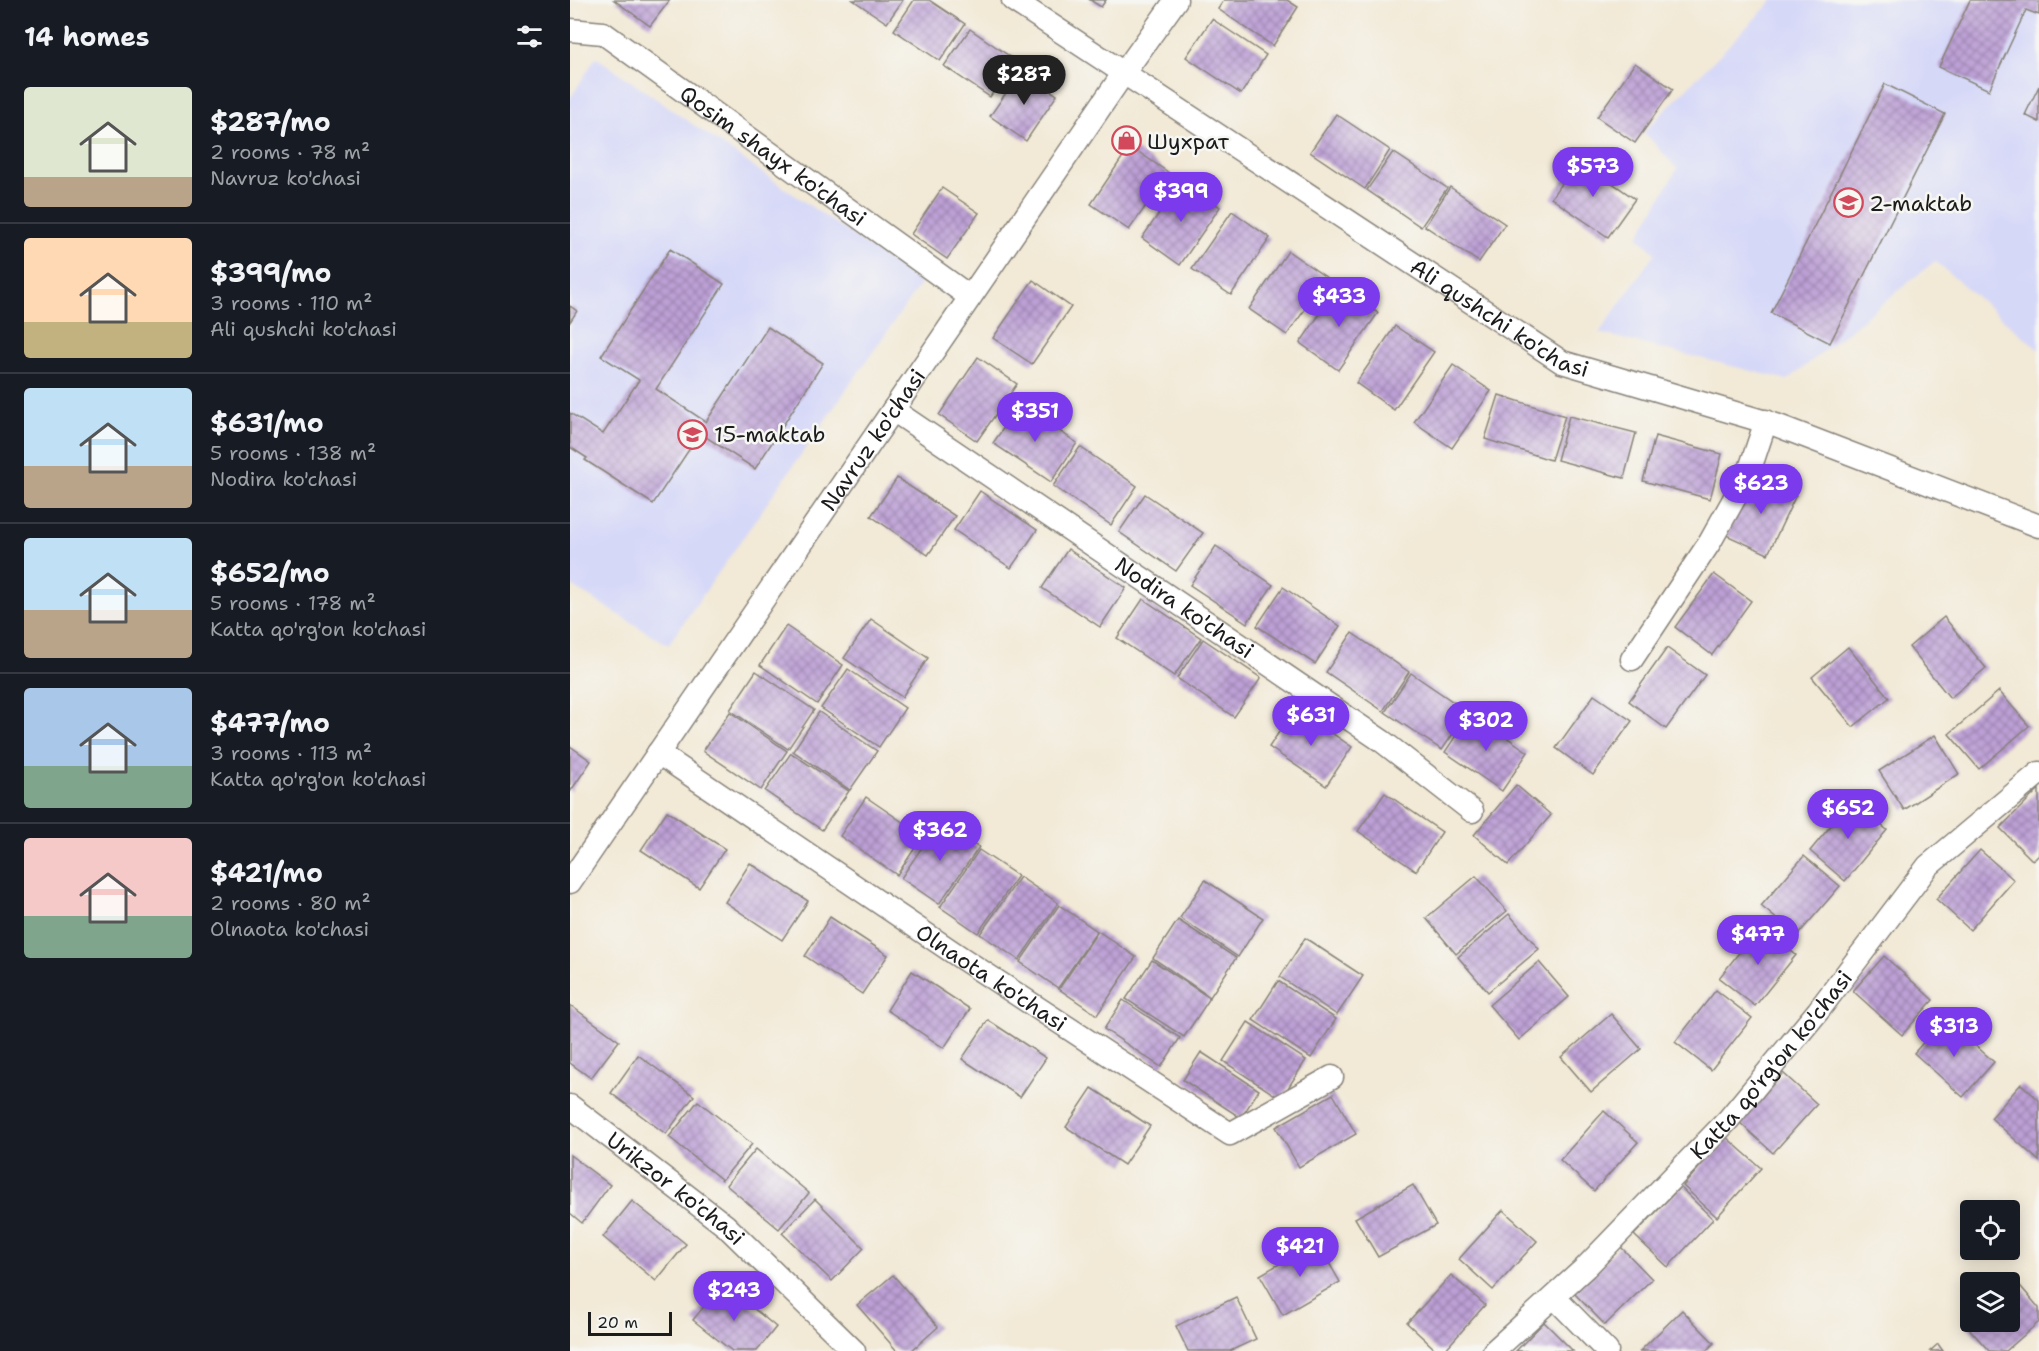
<!DOCTYPE html>
<html lang="en">
<head>
<meta charset="utf-8">
<style>
	body { margin:0; font-family:"Shantell Sans",sans-serif; background:#20242c; color:#f1f3f6; height:100vh; display:flex; flex-direction:column; font-size:22px; white-space:nowrap }
	* { box-sizing:border-box; margin:0 }
	p { font-size:20px; color:#9ea1a6 }
	.icon { flex:none; width:33px; height:33px; fill:none; stroke:currentColor; stroke-width:2; stroke-linecap:round; stroke-linejoin:round }
	.map { position:relative; flex:1; overflow:hidden }
	.side { display:flex; flex-direction:column; background:#171b24; width:570px }
	.side>* { flex:none }
	.fabs { position:absolute; left:1390px; top:1200px; display:grid; gap:12px }
	.fabs a { display:grid; place-items:center; width:60px; height:60px; border-radius:6px; background:#171b24; box-shadow:0 3px 15px #0003; font-size:30px }
	.scale { position:absolute; left:18px; bottom:15px; width:84px; box-sizing:border-box; padding-left:6px; border:3px solid #1c1c1c; border-top:0; font-size:16px; line-height:21px; white-space:nowrap; color:#1c1c1c; -webkit-text-stroke:4px #f6f6f2; paint-order:stroke }
	.price { position:absolute; translate:-50% -51px; padding:0 14px; border-radius:21px; background:#7c3aed; color:#fff; font-size:20px; line-height:39px; filter:drop-shadow(0 2px 3px #0008) }
	.price::after { content:''; position:absolute; left:50%; top:36px; width:18px; height:14px; margin-left:-9px; background:inherit; clip-path:polygon(0 0,100% 0,50% 100%) }
	.price.current { background:#222; color:#fff }
	ul { padding:0; list-style:none }
	li { display:flex; align-items:center; gap:18px; height:150px; padding:0 24px }
	li+li { border-top:2px solid #363941 }
	li span { display:grid; place-items:center; flex:none; width:168px; height:120px; border-radius:6px; color:#555 }
	li>.icon { margin-inline-start:auto }
	span .icon { width:72px; height:72px; fill:#fffc; stroke-width:1 }
	li b { font-size:26px }
	h2 { display:flex; justify-content:space-between; align-items:center; height:72px; padding:0 24px; font-size:26px }
	main { display:flex; flex:1; min-height:0 }
	.map>svg:first-child { display:block }
</style>
</head>
<body>
<main>
<section class="side">
<h2>14 homes<svg class="icon" aria-label="filters" viewBox="0 0 24 24"><path d="M4 7h16M4 17h16"/><circle cx="9" cy="7" r="2"/><circle cx="15" cy="17" r="2"/></svg></h2>
<ul>
<li><span style="background:linear-gradient(#dfe7d0 75%,#b9a48a 0)"><svg class="icon" aria-label="home" viewBox="0 0 24 24"><path d="M3 11l9-7 9 7M6 9v11h12V9"/></svg></span><div><b>$287/mo</b><p>2 rooms · 78 m²</p><p>Navruz ko'chasi</p></div></li>
<li><span style="background:linear-gradient(#ffd9b3 70%,#c2b280 0)"><svg class="icon" aria-label="home" viewBox="0 0 24 24"><path d="M3 11l9-7 9 7M6 9v11h12V9"/></svg></span><div><b>$399/mo</b><p>3 rooms · 110 m²</p><p>Ali qushchi ko'chasi</p></div></li>
<li><span style="background:linear-gradient(#bfe0f5 65%,#b9a48a 0)"><svg class="icon" aria-label="home" viewBox="0 0 24 24"><path d="M3 11l9-7 9 7M6 9v11h12V9"/></svg></span><div><b>$631/mo</b><p>5 rooms · 138 m²</p><p>Nodira ko'chasi</p></div></li>
<li><span style="background:linear-gradient(#bfe0f5 60%,#b9a48a 0)"><svg class="icon" aria-label="home" viewBox="0 0 24 24"><path d="M3 11l9-7 9 7M6 9v11h12V9"/></svg></span><div><b>$652/mo</b><p>5 rooms · 178 m²</p><p>Katta qo'rg'on ko'chasi</p></div></li>
<li><span style="background:linear-gradient(#a9c7e8 65%,#7fa58c 0)"><svg class="icon" aria-label="home" viewBox="0 0 24 24"><path d="M3 11l9-7 9 7M6 9v11h12V9"/></svg></span><div><b>$477/mo</b><p>3 rooms · 113 m²</p><p>Katta qo'rg'on ko'chasi</p></div></li>
<li><span style="background:linear-gradient(#f6c9c9 65%,#7fa58c 0)"><svg class="icon" aria-label="home" viewBox="0 0 24 24"><path d="M3 11l9-7 9 7M6 9v11h12V9"/></svg></span><div><b>$421/mo</b><p>2 rooms · 80 m²</p><p>Olnaota ko'chasi</p></div></li>
</ul>
</section>
<div class="map">
<svg width="1469" height="1351" viewBox="0 0 1469 1351">
	<defs>
		<pattern id="building-cross-hatch" width="8" height="8" patternUnits="userSpaceOnUse" patternTransform="scale(1.5)"><rect width="8" height="8" fill="#bda0d6"/><path d="M0 0l8 8M0 8l8-8" fill="none" stroke="#9982ad"/></pattern>
	</defs>
	<rect width="100%" height="100%" fill="#f6f6f2"/>
	<filter id="ink" filterUnits="userSpaceOnUse"><feTurbulence type="fractalNoise" baseFrequency=".0167" numOctaves="2"/><feDisplacementMap in="SourceGraphic" scale="12" xChannelSelector="R" yChannelSelector="G"/><feConvolveMatrix kernelMatrix="1 2 1 2 8 2 1 2 1" color-interpolation-filters="sRGB"/></filter>
	<filter id="wash" filterUnits="userSpaceOnUse"><feTurbulence type="fractalNoise" baseFrequency=".008" numOctaves="4" result="noise"/><feDisplacementMap in="SourceGraphic" scale="24" xChannelSelector="R" yChannelSelector="G"/><feGaussianBlur stdDeviation="1.35" result="paint"/><feColorMatrix in="noise" values="0 0 0 0 0 0 0 0 0 0 0 0 0 0 0 0 0 1.4 0 .05"/><feComposite in="paint" operator="in"/></filter>
	<g filter="url(#wash)">
		<rect width="100%" height="100%" fill="#f2e9d6"/>
		<g fill="#d6d8f8">
			<polygon points="1203,0 1469,0 1469,350 1365,261 1218,380 1029,333 1085,253 1068,237 1107,169 1074,132"/>
			<polygon points="26,57 351,283 98,645 0,585 0,99"/>
		</g>
		<g id="blocks">
			<g fill="url(#building-cross-hatch)">
				<polygon points="44,0 100,0 80,26"/>
				<polygon points="283,0 333,0 317,23"/>
				<polygon points="344,0 359,0 395,24 370,61 324,30"/>
				<polygon points="520,0 536,0 531,7"/>
				<polygon points="654,0 717,0 728,7 703,46 648,9"/>
				<polygon points="1400,0 1469,0 1469,15 1456,10 1419,90 1369,67"/>
				<polygon points="642,19 696,55 671,94 616,57"/>
				<polygon points="400,29 445,60 420,97 374,66"/>
				<polygon points="1065,63 1103,89 1065,143 1027,117"/>
				<polygon points="451,71 487,95 456,141 420,116"/>
				<polygon points="1315,84 1375,114 1260,343 1201,313"/>
				<polygon points="1469,86 1469,122 1455,115"/>
				<polygon points="766,114 820,150 795,189 740,152"/>
				<polygon points="560,146 599,173 559,230 521,204"/>
				<polygon points="823,152 877,188 851,227 797,190"/>
				<polygon points="1008,159 1065,199 1038,237 981,198"/>
				<polygon points="611,181 650,207 610,265 572,238"/>
				<polygon points="880,187 935,224 909,262 855,226"/>
				<polygon points="372,188 409,213 377,259 341,234"/>
				<polygon points="662,211 700,238 661,295 622,269"/>
				<polygon points="100,249 154,284 86,389 136,422 198,327 253,363 185,469 130,433 83,504 15,460 17,458 0,447 0,413 33,434 69,380 31,356"/>
				<polygon points="718,251 757,278 717,335 679,309"/>
				<polygon points="463,280 501,307 462,364 423,338"/>
				<polygon points="769,286 808,313 768,370 730,343"/>
				<polygon points="0,306 7,311 0,322"/>
				<polygon points="825,326 864,352 824,410 786,383"/>
				<polygon points="408,357 447,384 407,441 369,415"/>
				<polygon points="883,365 921,391 882,448 844,422"/>
				<polygon points="929,395 995,416 981,460 915,439"/>
				<polygon points="450,404 507,443 481,482 423,443"/>
				<polygon points="999,416 1066,433 1054,478 987,460"/>
				<polygon points="1085,436 1152,454 1140,499 1073,481"/>
				<polygon points="510,447 567,486 541,525 483,486"/>
				<polygon points="1184,475 1226,495 1198,554 1156,535"/>
				<polygon points="327,478 385,516 358,555 301,516"/>
				<polygon points="410,491 467,530 441,568 384,530"/>
				<polygon points="575,494 633,533 606,571 549,532"/>
				<polygon points="646,546 703,585 677,623 620,585"/>
				<polygon points="498,549 556,588 530,627 472,588"/>
				<polygon points="1144,574 1181,601 1142,655 1105,627"/>
				<polygon points="713,587 770,626 745,664 687,626"/>
				<polygon points="573,599 631,638 604,676 547,638"/>
				<polygon points="1374,617 1416,668 1380,698 1339,647"/>
				<polygon points="301,619 358,658 332,697 274,658"/>
				<polygon points="216,626 273,665 247,704 190,665"/>
				<polygon points="782,633 839,672 813,711 756,672"/>
				<polygon points="633,639 691,678 664,717 607,678"/>
				<polygon points="1278,647 1319,698 1283,727 1242,677"/>
				<polygon points="1097,648 1135,675 1096,729 1059,701"/>
				<polygon points="278,669 335,708 309,747 251,708"/>
				<polygon points="186,671 244,710 218,749 160,710"/>
				<polygon points="841,673 898,712 872,750 815,712"/>
				<polygon points="1429,691 1459,726 1409,769 1379,734"/>
				<polygon points="1024,695 1062,721 1023,775 986,748"/>
				<polygon points="725,708 782,747 756,786 699,747"/>
				<polygon points="160,712 217,751 191,790 133,751"/>
				<polygon points="249,712 307,751 280,790 223,751"/>
				<polygon points="901,713 958,752 932,791 875,752"/>
				<polygon points="1365,735 1389,774 1334,810 1309,771"/>
				<polygon points="0,746 21,761 0,792"/>
				<polygon points="221,753 279,791 252,830 195,791"/>
				<polygon points="946,785 981,815 938,865 904,835"/>
				<polygon points="1469,789 1469,855 1463,861 1430,828"/>
				<polygon points="815,793 872,832 846,871 788,831"/>
				<polygon points="296,797 353,836 327,875 270,836"/>
				<polygon points="1282,800 1317,830 1275,881 1240,851"/>
				<polygon points="97,811 155,849 129,888 71,850"/>
				<polygon points="370,821 409,847 369,904 331,878"/>
				<polygon points="409,850 448,876 408,933 370,907"/>
				<polygon points="1410,850 1444,880 1400,930 1366,899"/>
				<polygon points="1234,856 1270,886 1227,936 1191,906"/>
				<polygon points="180,863 238,901 212,940 155,902"/>
				<polygon points="906,876 937,911 886,954 856,918"/>
				<polygon points="450,877 488,903 449,960 410,934"/>
				<polygon points="635,880 693,918 668,957 610,918"/>
				<polygon points="489,905 527,931 488,988 450,962"/>
				<polygon points="939,914 969,949 918,992 888,957"/>
				<polygon points="260,917 318,955 292,994 235,956"/>
				<polygon points="608,920 666,958 640,997 583,958"/>
				<polygon points="1190,926 1226,955 1185,1006 1149,978"/>
				<polygon points="528,931 566,957 527,1015 489,989"/>
				<polygon points="735,938 793,976 767,1015 710,977"/>
				<polygon points="1314,956 1363,1000 1332,1035 1283,991"/>
				<polygon points="582,960 640,998 614,1037 556,999"/>
				<polygon points="969,962 999,997 949,1040 919,1005"/>
				<polygon points="342,971 400,1009 374,1048 317,1010"/>
				<polygon points="708,981 766,1019 741,1058 683,1020"/>
				<polygon points="1146,990 1182,1018 1141,1070 1105,1042"/>
				<polygon points="553,1000 610,1038 591,1067 534,1029"/>
				<polygon points="0,1005 49,1041 21,1078 0,1063"/>
				<polygon points="1041,1014 1071,1049 1021,1092 991,1057"/>
				<polygon points="1375,1018 1424,1062 1393,1097 1344,1053"/>
				<polygon points="418,1020 476,1058 450,1097 392,1059"/>
				<polygon points="678,1022 736,1060 711,1099 653,1061"/>
				<polygon points="631,1052 689,1090 671,1118 613,1080"/>
				<polygon points="68,1055 124,1096 96,1134 41,1093"/>
				<polygon points="1213,1073 1247,1104 1203,1153 1169,1122"/>
				<polygon points="1451,1084 1469,1100 1469,1161 1421,1118"/>
				<polygon points="522,1088 580,1126 554,1165 496,1127"/>
				<polygon points="763,1094 786,1134 729,1167 706,1127"/>
				<polygon points="128,1101 182,1144 152,1180 99,1137"/>
				<polygon points="1034,1111 1068,1142 1024,1191 990,1160"/>
				<polygon points="1156,1137 1191,1168 1147,1217 1113,1186"/>
				<polygon points="186,1149 239,1193 209,1229 156,1185"/>
				<polygon points="0,1155 40,1185 12,1223 0,1213"/>
				<polygon points="843,1185 866,1225 808,1257 785,1218"/>
				<polygon points="1110,1187 1143,1219 1098,1267 1064,1235"/>
				<polygon points="245,1199 294,1248 262,1281 212,1233"/>
				<polygon points="62,1201 116,1244 86,1281 33,1237"/>
				<polygon points="933,1210 967,1241 923,1290 889,1259"/>
				<polygon points="747,1242 770,1282 713,1315 690,1275"/>
				<polygon points="1050,1246 1082,1279 1035,1325 1003,1292"/>
				<polygon points="323,1275 368,1327 341,1351 327,1351 287,1305"/>
				<polygon points="881,1275 915,1305 874,1351 867,1351 837,1323"/>
				<polygon points="1446,1281 1469,1308 1469,1322 1436,1351 1419,1351 1396,1325 1400,1322 1440,1322 1440,1286"/>
				<polygon points="153,1283 206,1327 187,1351 162,1351 123,1320"/>
				<polygon points="666,1297 686,1339 660,1351 618,1351 606,1326"/>
				<polygon points="1112,1310 1144,1343 1136,1351 1070,1351"/>
				<polygon points="974,1322 1003,1351 946,1351"/>
				<polygon points="1368,1344 1373,1351 1360,1351"/>
			</g>
		</g>
	</g>
	<g filter="url(#ink)">
		<use href="#blocks" fill-opacity="0" stroke="#878279" stroke-width="1.5"/>
		<g fill="none" stroke-linecap="round" stroke-linejoin="round">
			<defs>
				<g id="minor">
					<path id="s1" d="M443 0 992 362 1206 425 1469 526"/>
					<path id="s2" d="M0 30 33 33 400 297"/>
					<path id="s3" d="M323 410 812 741 902 811"/>
					<polyline points="1062,659 1140,542 1179,472 1196,421"/>
					<path id="s4" d="M88 753 393 959 660 1134 762 1077"/>
					<path id="s5" d="M0 882 553 74 606 0"/>
					<path id="s6" d="M0 1106 156 1226 284 1351"/>
					<polyline points="984,1297 1037,1351"/>
					<path id="s7" d="M924 1351 1016 1267 1158 1120 1248 1011 1358 866 1469 773"/>
				</g>
			</defs>
			<use href="#minor" stroke="#878279" stroke-width="25"/>
			<use href="#minor" stroke="#fff" stroke-width="22"/>
		</g>
	</g>
	<defs>
		<symbol id="shop-ring" viewBox="-11 -11 22 22"><circle r="9.5" fill="#f6f6f2" stroke="#d1495b" stroke-width="1.5"/><path d="M-5-2.5h2.3a2.7 3.5 0 0 1 5.4 0H5L5.5 6h-11ZM-1.5-2.5h3a1.5 2.3 0 0 0-3 0Z" fill="#d1495b"/></symbol>
		<symbol id="school-ring" viewBox="-11 -11 22 22"><circle r="9.5" fill="#f6f6f2" stroke="#d1495b" stroke-width="1.5"/><path d="M0-5L7-2L0 1L-7-2ZM-4 1L0 2.5L4 1V4Q0 6-4 4Z" fill="#d1495b"/></symbol>
	</defs>
	<g fill-rule="evenodd">
		<use href="#shop-ring" x="540" y="124" width="33" height="33"/>
		<use href="#school-ring" x="1262" y="186" width="33" height="33"/>
		<use href="#school-ring" x="106" y="418" width="33" height="33"/>
	</g>
	<g text-anchor="middle" stroke-width="5" stroke-linejoin="round" paint-order="stroke">
		<g font-size="22" fill="#1c1c1c" stroke="#f6f6f2" text-anchor="start">
			<text x="577" y="149">Шухрат</text>
			<text x="1299" y="211">2-maktab</text>
			<text x="144" y="442">15-maktab</text>
		</g>
		<g font-size="22" fill="#1c1c1c" stroke="#f6f6f2">
			<text dy="8" stroke="none"><textPath href="#s2" startOffset="243">Qosim shayx ko'chasi</textPath></text>
			<text dy="8" stroke="none"><textPath href="#s1" startOffset="582">Ali qushchi ko'chasi</textPath></text>
			<text dy="8" stroke="none"><textPath href="#s5" startOffset="536">Navruz ko'chasi</textPath></text>
			<text dy="8" stroke="none"><textPath href="#s3" startOffset="352">Nodira ko'chasi</textPath></text>
			<text dy="8" stroke="none"><textPath href="#s4" startOffset="402">Olnaota ko'chasi</textPath></text>
			<text dy="8" stroke="none"><textPath href="#s7" startOffset="399">Katta qo'rg'on ko'chasi</textPath></text>
			<text dy="8" stroke="none"><textPath href="#s6" startOffset="134">Urikzor ko'chasi</textPath></text>
		</g>
	</g>
</svg>
<div class="fabs">
<a><svg class="icon" aria-label="locate" viewBox="0 0 24 24"><circle cx="12" cy="12" r="6"/><path d="M12 2v4M12 18v4M2 12h4M18 12h4"/></svg></a>
<a><svg class="icon" aria-label="layers" viewBox="0 0 24 24"><path d="M12 4l9 5-9 5-9-5zM3 14l9 5 9-5"/></svg></a>
</div>
<div class="scale">20 m</div>
<b class="price current" style="left:454px;top:106px">$287</b>
<b class="price" style="left:1023px;top:198px">$573</b>
<b class="price" style="left:611px;top:223px">$399</b>
<b class="price" style="left:769px;top:328px">$433</b>
<b class="price" style="left:465px;top:443px">$351</b>
<b class="price" style="left:1191px;top:515px">$623</b>
<b class="price" style="left:741px;top:747px">$631</b>
<b class="price" style="left:916px;top:752px">$302</b>
<b class="price" style="left:1278px;top:840px">$652</b>
<b class="price" style="left:370px;top:862px">$362</b>
<b class="price" style="left:1188px;top:966px">$477</b>
<b class="price" style="left:1384px;top:1058px">$313</b>
<b class="price" style="left:730px;top:1278px">$421</b>
<b class="price" style="left:164px;top:1322px">$243</b>
</div>
</main>
</body>
</html>
